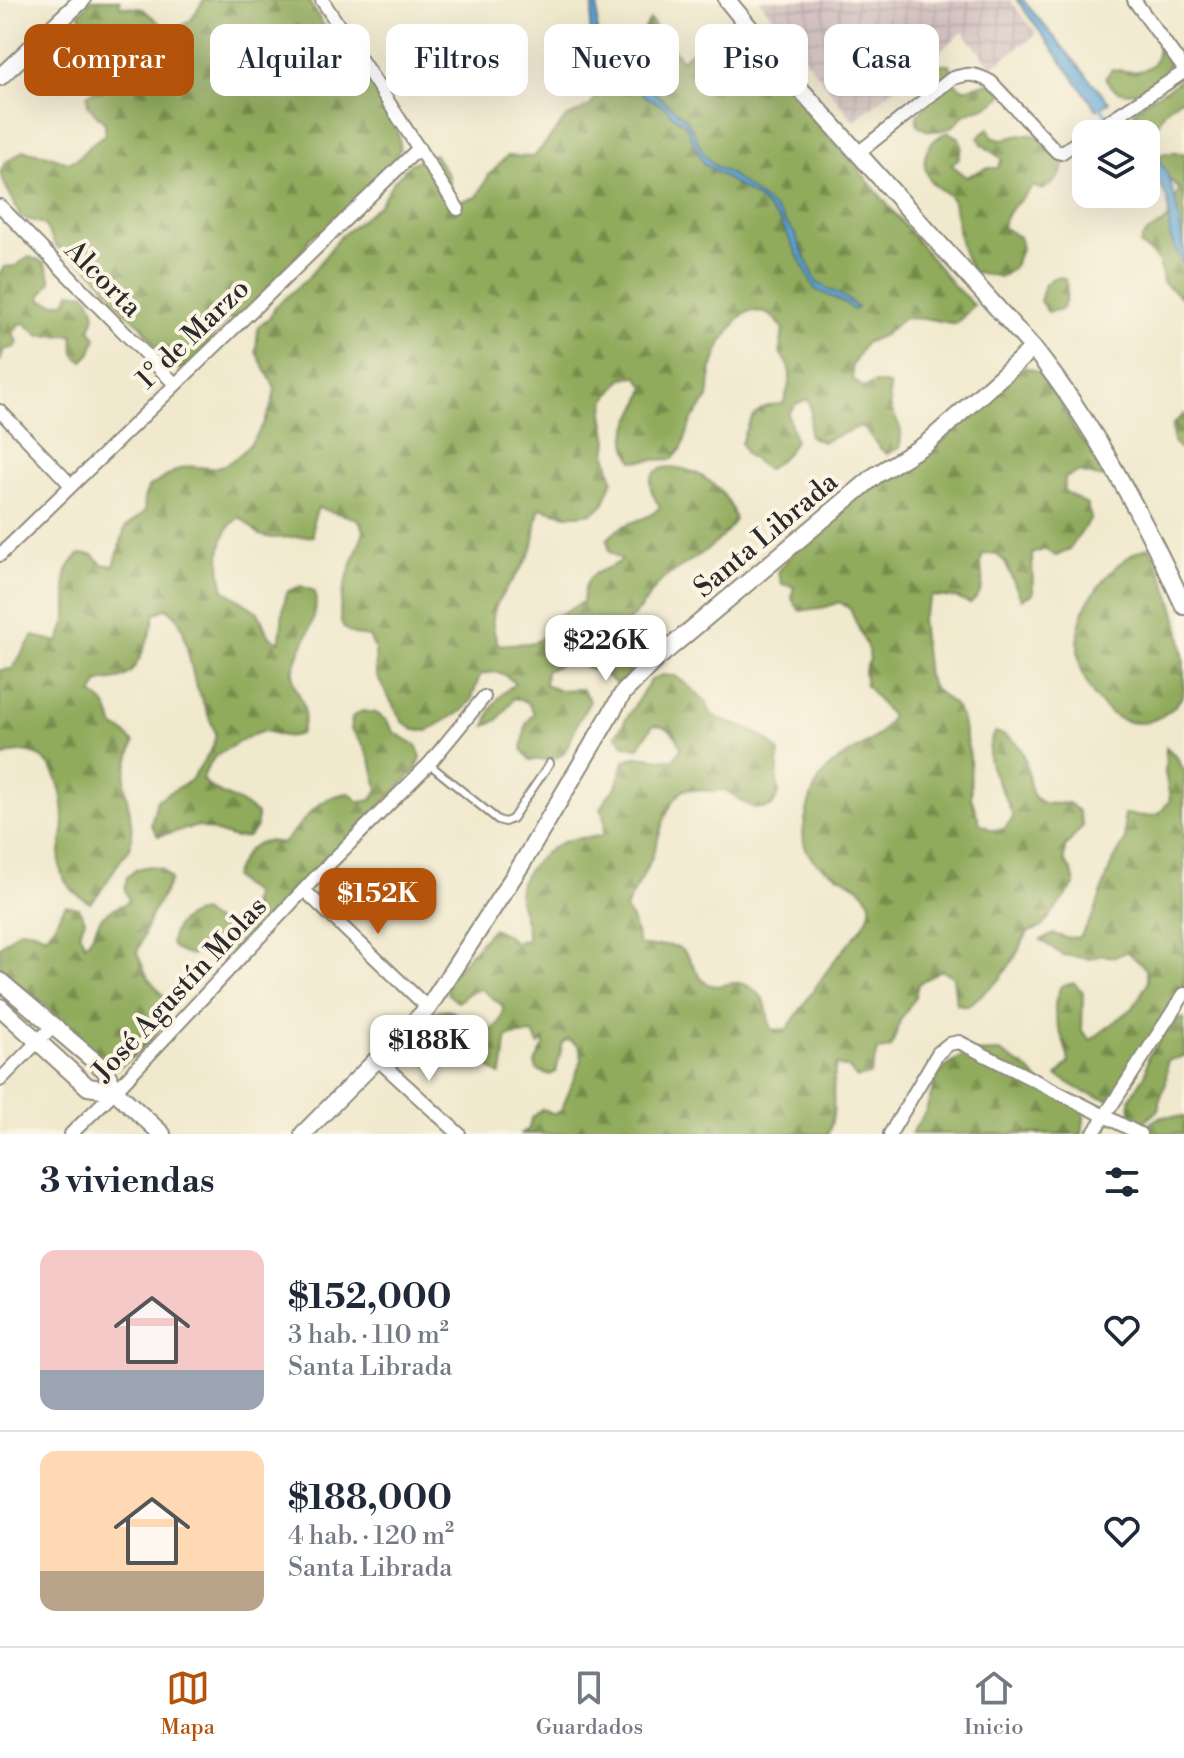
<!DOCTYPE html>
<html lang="es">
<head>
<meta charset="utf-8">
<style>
	body { margin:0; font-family:"Libre Bodoni",serif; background:#f2f2f3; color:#1f2937; height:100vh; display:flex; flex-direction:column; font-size:30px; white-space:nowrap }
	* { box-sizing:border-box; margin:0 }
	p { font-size:26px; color:#747a83 }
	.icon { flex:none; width:44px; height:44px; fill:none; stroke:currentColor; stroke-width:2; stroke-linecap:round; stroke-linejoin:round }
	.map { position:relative; height:1134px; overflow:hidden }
	.sheet { display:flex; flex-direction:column; background:#fff; flex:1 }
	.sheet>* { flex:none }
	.banner { position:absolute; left:24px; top:24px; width:1136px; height:72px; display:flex; gap:16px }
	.controls { position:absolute; left:1072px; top:120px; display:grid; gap:16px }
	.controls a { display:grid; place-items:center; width:88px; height:88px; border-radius:16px; background:#fff; box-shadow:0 8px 32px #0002; font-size:40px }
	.price { position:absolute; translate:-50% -68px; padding:0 18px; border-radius:16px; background:#fff; color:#222; font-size:26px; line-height:52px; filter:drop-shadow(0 2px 4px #0008) }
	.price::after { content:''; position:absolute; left:50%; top:48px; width:24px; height:18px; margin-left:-12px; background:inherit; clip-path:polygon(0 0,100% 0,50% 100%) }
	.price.selected { background:#b45309; color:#fff }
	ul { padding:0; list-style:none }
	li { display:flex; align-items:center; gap:24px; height:200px; padding:0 40px }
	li+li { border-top:2px solid #e0e1e3 }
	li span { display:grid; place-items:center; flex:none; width:224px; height:160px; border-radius:16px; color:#555 }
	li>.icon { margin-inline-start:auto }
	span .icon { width:96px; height:96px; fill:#fffc; stroke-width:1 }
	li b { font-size:34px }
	h2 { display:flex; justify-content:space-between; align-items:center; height:96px; padding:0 40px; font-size:34px }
	.tag { padding:0 28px; border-radius:16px; background:#fff; box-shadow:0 8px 32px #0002; font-size:28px; line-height:72px }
	.tag.selected { background:#b45309; color:#fff }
	.dock { display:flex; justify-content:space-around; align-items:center; height:112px; border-top:2px solid #e0e1e3; background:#fff; font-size:22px; color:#747a83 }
	.dock a { display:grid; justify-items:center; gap:4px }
	.dock .selected { color:#b45309 }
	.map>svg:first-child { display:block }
</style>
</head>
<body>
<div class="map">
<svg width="1184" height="1134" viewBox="0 0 1184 1134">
	<defs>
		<pattern id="industrial-grid" width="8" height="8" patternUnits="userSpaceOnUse" patternTransform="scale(2)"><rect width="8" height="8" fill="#d2bfbf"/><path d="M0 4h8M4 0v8" fill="none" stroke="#b4a4a4"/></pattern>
		<pattern id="forest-firs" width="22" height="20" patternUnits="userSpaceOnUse" patternTransform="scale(2)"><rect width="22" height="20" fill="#90ab5c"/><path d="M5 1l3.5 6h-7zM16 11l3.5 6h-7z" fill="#768b4c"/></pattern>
	</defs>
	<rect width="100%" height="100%" fill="#fcf5e5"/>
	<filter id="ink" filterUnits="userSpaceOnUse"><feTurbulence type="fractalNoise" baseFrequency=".0125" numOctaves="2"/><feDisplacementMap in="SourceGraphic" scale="16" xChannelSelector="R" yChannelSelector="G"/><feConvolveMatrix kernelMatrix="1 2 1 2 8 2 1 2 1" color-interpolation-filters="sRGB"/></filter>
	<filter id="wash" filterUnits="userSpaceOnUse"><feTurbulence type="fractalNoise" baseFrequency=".006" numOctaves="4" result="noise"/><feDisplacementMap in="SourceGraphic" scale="32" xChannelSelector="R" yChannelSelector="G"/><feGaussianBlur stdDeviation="1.8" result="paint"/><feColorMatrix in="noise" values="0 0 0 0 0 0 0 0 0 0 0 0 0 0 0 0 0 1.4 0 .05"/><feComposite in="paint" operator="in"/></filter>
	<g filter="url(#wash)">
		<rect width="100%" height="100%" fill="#f0e9cd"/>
		<polygon fill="url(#industrial-grid)" points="759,0 1010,0 1037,34 992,67 963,32 854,121"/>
		<g fill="url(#forest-firs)" stroke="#5e6b44" stroke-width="2">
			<path d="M91 0H120V6L143 9 170 32 190 21 204 0H308L331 37 361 57 389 112 399 137 400 149 381 179 364 198 343 211 341 223 332 232 320 231 310 238 290 272 248 315 226 320 211 340 202 362 191 368 180 370 161 355 141 325 123 310 101 281 85 265 56 246 44 224 20 217C16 201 5 189 0 173L5 163 24 150C31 152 37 153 44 154 57 156 67 169 80 156 89 147 93 141 105 135V123L88 106 87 95 126 71 130 59 125 49C96 39 97 42 79 14Z"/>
			<path d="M650 20 682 60 701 43 727 35 753 43 819 126 854 164 954 286 974 305 956 324 930 319 904 318 884 335 865 343 852 366 853 379 863 388 876 383 889 385C890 393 889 403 892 411 900 428 904 429 899 448L887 454C875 446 872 435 861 426L822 442 809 436C809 422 814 412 808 399L796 404 788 414 795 440 788 452 767 470 746 454 741 443C748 420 757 403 783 404 790 382 796 373 780 353L783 328C773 315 766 311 750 311L739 318 721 344 711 371 708 398 691 421 682 448 673 459 633 461C614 429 638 418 645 387L637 376 623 378 606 400 603 414 608 441 606 454 613 480 603 505 592 513 579 515H566L540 508C534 522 537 537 531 551 516 587 478 602 499 645 524 640 543 652 550 620L583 602C585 566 600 576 622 560L610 552 607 540C626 517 645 524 660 507 620 449 719 456 735 519 720 547 691 559 665 578 653 587 648 601 638 611 628 621 622 628 618 642L631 665 628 678 616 684 607 676 570 660 546 671 545 685 557 690 582 689 590 701C586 709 581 716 577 724 563 754 569 761 530 760L522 750 526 724 534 713 527 702 514 698 498 720 486 726C490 707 498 695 515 684 504 671 496 670 480 675L471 701 462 711 427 731 414 730 402 721 376 675 375 649 369 637C359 636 346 634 342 624 333 604 358 551 364 530L358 519 318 508 313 521V536L272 538 260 535 240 517C216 532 218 566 224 590L258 612 268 635 279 642C284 624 280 608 288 591L301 586 314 591C322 619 300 643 294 669 288 695 315 697 300 734 282 740 281 733 264 731 257 730 222 752 215 757 209 763 206 771 202 779 217 797 241 798 257 814V827L248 837 235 838 198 826 158 836 151 824 157 800 191 780 213 747 216 734 195 683 183 630 177 617 167 608 155 614C152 630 139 670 124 677 118 680 106 680 99 682L92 694C106 702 110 710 113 726L125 733 134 743C130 756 125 769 125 783 127 807 135 824 130 849 113 865 108 887 90 903 80 897 68 888 63 877 55 861 64 838 64 821 64 799 58 763 36 755 24 750 11 752 0 758V670L12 669 33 636 59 642C61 633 66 624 67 616 69 590 56 574 80 554L93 555 102 564 114 566 125 528 145 511 144 498 149 486C162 482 170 472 182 468 192 464 203 469 213 468 246 462 272 418 275 388L256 352 258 326 269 319 275 307 308 278 340 237 379 205 393 182 410 164 434 154 449 176 452 203 477 197 489 175 507 156 534 157 566 118 590 106 604 85 622 66Z"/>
			<path d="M1158 43C1180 68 1166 67 1150 88 1134 95 1110 96 1106 77L1112 69C1139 74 1158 74 1158 43Z"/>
			<path d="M940 64H949L952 69 951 80 963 89C979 86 993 77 1008 88 998 106 983 106 966 114 956 120 965 115 957 123 947 132 927 134 917 125V115L931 100 927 72Z"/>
			<path d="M1184 76V98C1163 105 1160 123 1149 140H1146V134L1131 132 1128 122C1138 98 1167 94 1184 76Z"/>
			<path d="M989 128 992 137 1001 140C1023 134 1041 127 1050 154L1061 155 1065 163C1061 177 1055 183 1042 190L1032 186C1022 202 1006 208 1002 227L1019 237 1022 248 1013 268 1001 277 973 272C958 251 959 229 954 205 950 190 935 191 929 178 918 157 929 140 948 132L959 138 962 147 958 160 951 164 966 177 986 168H998L1002 159 983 145 978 137Z"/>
			<path d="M1165 153H1184V300L1163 282C1161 263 1157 255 1140 246 1142 231 1153 231 1162 224 1171 217 1176 199 1179 189L1166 175 1157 156Z"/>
			<path d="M29 257C46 262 47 264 51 282L41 295 42 300C51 303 57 305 67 301L70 292 86 294C95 308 98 314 90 329L96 338 91 353 83 361C70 357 75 345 73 335L40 336 24 323 19 324 13 334 18 343 15 347 4 350 0 362V273L4 267 15 266Z"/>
			<path d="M1060 277 1065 279C1069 290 1067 299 1062 309L1048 312 1040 301 1045 284 1053 278Z"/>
			<path d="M1023 367C1058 372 1060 411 1078 435 1086 446 1096 454 1104 465L1103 478 1078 472 1065 478 1064 491 1087 505 1091 518 1069 550 1056 556 1045 549 1032 554 1033 594 1021 599 1005 562 995 553 982 555C978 578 991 586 970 604L957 598 932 596 921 620 927 676 933 688 954 705 961 717 970 756 971 797 980 823 992 830 1004 829 1013 818C1007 789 976 764 995 732 1045 745 1015 795 1044 803 1051 805 1062 803 1069 803L1079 812 1083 826 1065 847 1064 861 1072 871 1075 884 1041 928 1028 932 1015 957 1000 979 968 1006 956 1004 953 977 941 970 918 984 915 997 900 1021 891 1048 878 1050 870 1075 857 1078 848 1068 836 1065C829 1090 839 1108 828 1134H520L528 1130 532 1118 542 1109 555 1114 561 1111 582 1059 579 1046 568 1039 563 1043 556 1072 550 1075 537 1070 535 1063 544 1046V1040L539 1045 533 1033 507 1037C503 1052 507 1062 500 1075L433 1028 426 1016C452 999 461 1020 482 1033 497 1029 502 1022 503 1006L481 989 469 993 458 1002 447 993V980L493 928 505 934 514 942 527 940C529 921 517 907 519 890 522 871 548 847 566 841 578 836 591 839 603 835L605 821 601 809 607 797 616 787 624 761C643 751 654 762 674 759L681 748C675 732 670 726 653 725L638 748 625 745 616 735 650 681 662 675 675 676 686 684 706 701 711 714C736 728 759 727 779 752L777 779 779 793 772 806C749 814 744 800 725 790L711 791 685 789C664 805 661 833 652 857 645 875 634 892 625 909L632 919 639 945C656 949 663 942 676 947 694 954 693 976 708 984 717 988 724 984 733 983 745 981 764 994 766 1006 769 1018 766 1018 773 1030L787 1029C802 1008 816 985 832 964 843 949 857 936 866 921 869 916 871 908 870 903 862 871 795 877 804 826 807 806 815 779 831 766 852 749 881 742 891 716L866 685 864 672 870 659 867 647 850 609 839 602 826 607 800 611 792 599 794 587 782 584 778 572 794 551 851 495 893 473H905L926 457Z"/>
			<polygon points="1184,414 1184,453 1173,442 1172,425"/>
			<path d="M1150 547C1170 590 1184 628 1184 676 1184 681 1184 689 1183 694 1179 703 1170 711 1162 716 1118 742 1080 690 1078 650 1078 631 1080 613 1091 597 1106 576 1123 554 1150 547Z"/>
			<path d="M362 711 376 713 387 721 394 732 416 745 421 757 416 770 295 894 262 921 229 963 206 949C191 958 183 956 171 945 173 925 182 916 202 912 216 927 232 924 250 917L253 892 242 886 233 877C242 854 255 834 282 844 303 824 315 796 349 793L359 802 372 800 378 789C374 768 367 745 351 730L352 717Z"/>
			<path d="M1166 747 1176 756 1184 770V990L1112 1100 1086 1093 1057 1076 1069 1063C1066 1034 1045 1017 1061 986L1074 983 1083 992 1082 1031 1091 1040 1133 1008 1148 982 1146 969 1127 951 1115 957 1102 955 1090 959 1063 955 1041 940 1054 934 1067 938 1080 937 1094 914 1111 865 1125 840 1124 814C1148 815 1157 823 1170 799L1165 773Z"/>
			<path d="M150 866 162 869 171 880 151 915 137 953 148 978 166 998 171 1010C160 1034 138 1055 116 1069L95 1062 43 1002 0 974V946L21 929 34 931 46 936C56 927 57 916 66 905L79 908 85 920 79 933 85 944C97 934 94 924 104 915 110 909 121 907 129 901L125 889 127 877 137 869Z"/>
			<polygon points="1184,1018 1184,1056 1167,1061 1166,1083 1159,1102 1159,1109 1143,1123 1135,1122 1131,1115 1130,1098 1146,1073 1148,1057 1173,1022"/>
			<polygon points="1000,1052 1030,1071 1041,1084 1085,1110 1082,1134 911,1134 926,1111 936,1078 945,1068 966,1053"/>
			<polygon points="1161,1116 1184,1117 1184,1134 1152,1134 1149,1124"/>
		</g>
		<g fill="#5fa6d6" stroke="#456880" stroke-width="2">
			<polygon points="594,0 598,0 597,29 599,40 613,58 687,120 703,152 713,165 732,175 776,210 794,233 817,283 846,298 857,308 853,310 845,303 815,289 781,222 758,199 704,164 685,124 672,115 667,108 645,96 624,71 605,58 594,44 590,28"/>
			<polygon points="1017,0 1023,0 1109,102 1097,110"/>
			<path d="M1146 150C1152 155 1160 161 1164 168 1176 188 1184 244 1184 267L1170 237 1168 201 1161 186 1146 165Z"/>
		</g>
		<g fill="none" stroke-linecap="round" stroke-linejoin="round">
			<polyline stroke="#5fa6d6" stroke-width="4" points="1098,103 1109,119"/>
		</g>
	</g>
	<g filter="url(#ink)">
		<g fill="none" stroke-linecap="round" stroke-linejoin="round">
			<defs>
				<polyline id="lane" points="429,764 498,820 505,822 512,819 550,763"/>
				<g id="street">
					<polyline points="322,0 458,209"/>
					<polyline points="1134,0 1184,69"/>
					<polyline points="1089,134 1184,72"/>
					<path d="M858 153 951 79C968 73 975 73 991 82L1057 152 1061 153 1086 136"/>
					<polyline points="0,206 174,383"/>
					<polyline points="0,411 71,485"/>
					<polyline points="0,555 419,148"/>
					<polyline points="304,890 428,1008"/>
					<polyline points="376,1058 459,1134"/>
					<polyline points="0,1080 52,1027"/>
					<polyline points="71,1134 115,1091 312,881 429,764 484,697"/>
					<polyline points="890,1134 938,1053 949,1044 959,1042 1140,1134"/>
					<polyline points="1093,1134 1184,994"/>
				</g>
				<g id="secondary">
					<path d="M727 0 794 82 1033 348C1095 426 1142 515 1184 606"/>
					<polyline points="0,77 82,0"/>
					<polyline points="0,981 105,1070 115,1091 162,1134"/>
					<polyline points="0,1007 88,1087 115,1091"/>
					<polyline points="303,1134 428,1008 523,862 623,693 654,661 722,604 876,475 926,444 1033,348"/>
				</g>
			</defs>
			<use href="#lane" stroke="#8e8a7c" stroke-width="10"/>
			<use href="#street" stroke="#8e8a7c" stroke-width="16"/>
			<use href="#secondary" stroke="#8e8a7c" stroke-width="20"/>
			<use href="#lane" stroke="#fff" stroke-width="6"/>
			<use href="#street" stroke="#fff" stroke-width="12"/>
			<use href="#secondary" stroke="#fff" stroke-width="16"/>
		</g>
	</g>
	<g text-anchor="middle" stroke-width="8" stroke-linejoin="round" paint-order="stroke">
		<g font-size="28" fill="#2b2b2b" stroke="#fcf5e5">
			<text transform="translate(104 278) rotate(45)" y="10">Alcorta</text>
			<text transform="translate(192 333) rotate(-44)" y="10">1° de Marzo</text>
			<text transform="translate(765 534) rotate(-40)" y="10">Santa Librada</text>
			<text transform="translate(179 988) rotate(-47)" y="10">José Agustín Molas</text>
		</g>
	</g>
</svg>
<div class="controls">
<a><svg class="icon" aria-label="layers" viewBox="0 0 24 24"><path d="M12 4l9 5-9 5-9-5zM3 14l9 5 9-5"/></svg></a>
</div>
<b class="price" style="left:606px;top:683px">$226K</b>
<b class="price selected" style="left:378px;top:936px">$152K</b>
<b class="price" style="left:429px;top:1083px">$188K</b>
<div class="banner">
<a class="tag selected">Comprar</a>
<a class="tag">Alquilar</a>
<a class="tag">Filtros</a>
<a class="tag">Nuevo</a>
<a class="tag">Piso</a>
<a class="tag">Casa</a>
</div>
</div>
<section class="sheet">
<h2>3 viviendas<svg class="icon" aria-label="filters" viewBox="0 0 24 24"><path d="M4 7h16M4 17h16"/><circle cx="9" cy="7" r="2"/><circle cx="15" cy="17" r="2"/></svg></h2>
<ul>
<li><span style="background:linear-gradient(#f6c9c9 75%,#9aa5b1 0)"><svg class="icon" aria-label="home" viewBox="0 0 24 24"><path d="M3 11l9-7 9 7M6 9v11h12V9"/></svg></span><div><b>$152,000</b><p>3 hab. · 110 m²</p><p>Santa Librada</p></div><svg class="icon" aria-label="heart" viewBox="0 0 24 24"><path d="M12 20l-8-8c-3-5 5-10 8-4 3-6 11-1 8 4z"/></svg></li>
<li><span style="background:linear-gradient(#ffd9b3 75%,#b9a48a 0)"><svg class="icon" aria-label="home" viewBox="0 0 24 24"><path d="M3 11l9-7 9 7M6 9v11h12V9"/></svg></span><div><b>$188,000</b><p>4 hab. · 120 m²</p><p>Santa Librada</p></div><svg class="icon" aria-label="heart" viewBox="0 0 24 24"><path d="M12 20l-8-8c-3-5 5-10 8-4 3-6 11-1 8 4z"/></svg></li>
</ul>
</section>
<nav class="dock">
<a class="selected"><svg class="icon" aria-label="map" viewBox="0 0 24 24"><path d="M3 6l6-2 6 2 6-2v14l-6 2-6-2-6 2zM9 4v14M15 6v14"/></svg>Mapa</a>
<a><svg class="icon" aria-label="saved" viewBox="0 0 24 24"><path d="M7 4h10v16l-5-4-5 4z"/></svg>Guardados</a>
<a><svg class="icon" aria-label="home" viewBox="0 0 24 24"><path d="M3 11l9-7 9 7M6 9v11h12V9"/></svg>Inicio</a>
</nav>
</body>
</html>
